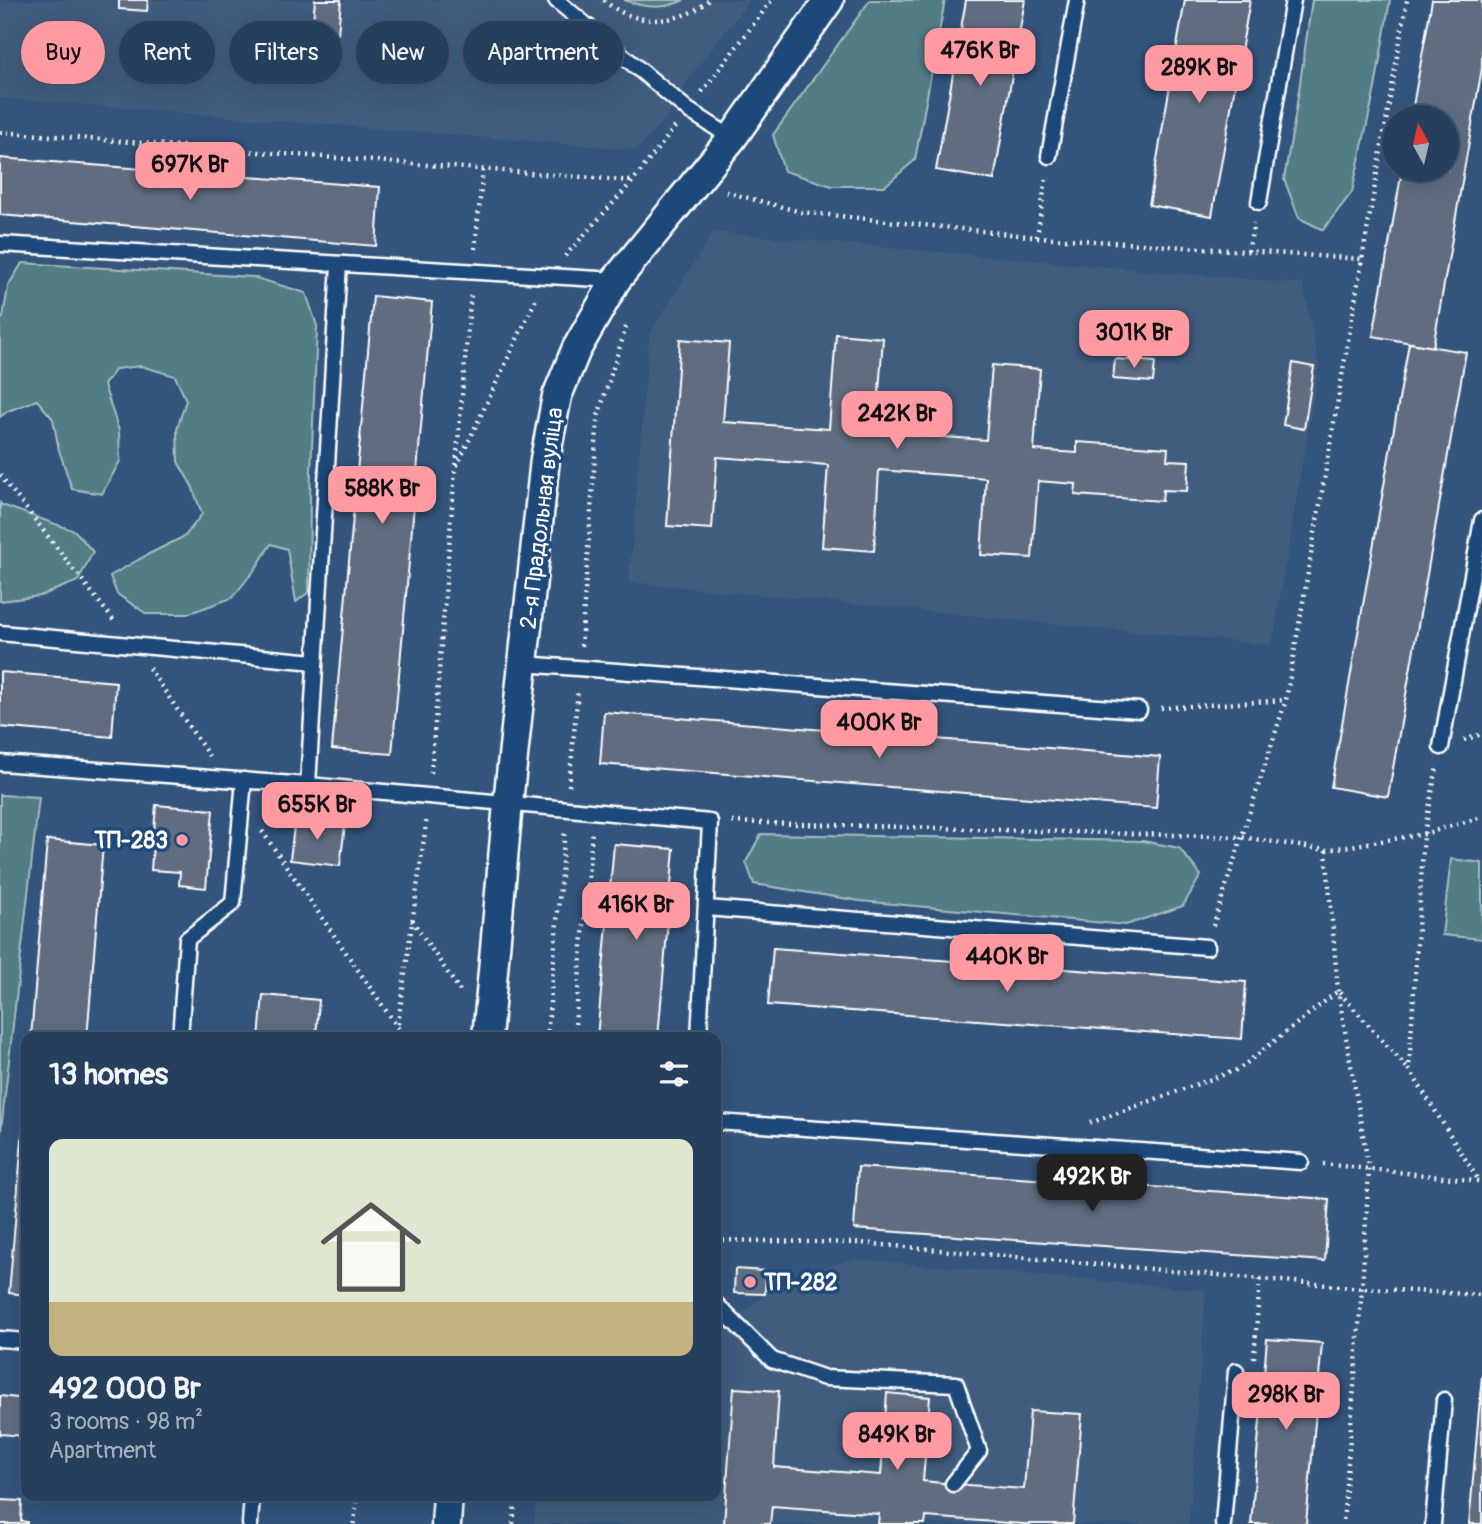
<!DOCTYPE html>
<html lang="en">
<head>
<meta charset="utf-8">
<style>
	body { margin:0; font-family:Pangolin,sans-serif; background:#2e4663; color:#f1f3f6; height:100vh; display:flex; flex-direction:column; font-size:26px; white-space:nowrap }
	* { box-sizing:border-box; margin:0 }
	p { font-size:23px; color:#a4afbc }
	.icon { flex:none; width:38px; height:38px; fill:none; stroke:currentColor; stroke-width:2; stroke-linecap:round; stroke-linejoin:round }
	.map { position:relative; flex:1; overflow:hidden }
	.sheet { position:absolute; left:21px; top:1032px; width:700px; height:469px; display:flex; flex-direction:column; background:#263f5d; border-radius:14px; box-shadow:0 7px 28px #0002,0 0 0 2px #425872 }
	.sheet>* { flex:none }
	.hud { position:absolute; left:21px; top:21px; width:700px; height:63px; display:flex; gap:14px }
	.needle { width:46px; rotate:352deg }
	.buttons { position:absolute; left:1382px; top:105px; display:grid; gap:14px }
	.buttons a { display:grid; place-items:center; width:77px; height:77px; border-radius:50%; background:#263f5d; box-shadow:0 7px 28px #0002,0 0 0 2px #425872; font-size:35px }
	.price { position:absolute; translate:-50% -60px; padding:0 16px; border-radius:14px; background:#ff9aa2; color:#111; font-size:23px; line-height:46px; filter:drop-shadow(0 2px 4px #0008) }
	.price::after { content:''; position:absolute; left:50%; top:42px; width:21px; height:16px; margin-left:-10px; background:inherit; clip-path:polygon(0 0,100% 0,50% 100%) }
	.price.active { background:#222; color:#fff }
	ul { padding:0; list-style:none }
	li { display:grid; align-content:center; gap:14px; height:371px; padding:0 28px }
	li+li { border-top:2px solid #425872 }
	li span { display:grid; place-items:center; height:217px; border-radius:14px; color:#555 }
	li>.icon { margin-inline-start:auto }
	span .icon { width:126px; height:126px; fill:#fffc; stroke-width:1 }
	li b { font-size:30px }
	h2 { display:flex; justify-content:space-between; align-items:center; height:84px; padding:0 28px; font-size:30px }
	.tag { padding:0 24px; border-radius:32px; background:#263f5d; box-shadow:0 7px 28px #0002,0 0 0 2px #425872; font-size:24px; line-height:63px }
	.tag.active { background:#ff9aa2; color:#111 }
	.map>svg:first-child { display:block }
</style>
</head>
<body>
<div class="map">
<svg width="1482" height="1524" viewBox="0 0 1482 1524">
	<rect width="100%" height="100%" fill="#33547c"/>
	<filter id="ink" filterUnits="userSpaceOnUse"><feTurbulence type="fractalNoise" baseFrequency=".0143" numOctaves="2"/><feDisplacementMap in="SourceGraphic" scale="14" xChannelSelector="R" yChannelSelector="G"/><feConvolveMatrix kernelMatrix="1 2 1 2 8 2 1 2 1" color-interpolation-filters="sRGB"/></filter>
	<g filter="url(#ink)">
		<g fill="#415c7e">
			<polygon points="0,0 750,0 688,80 679,103 637,150 0,98"/>
			<polygon points="713,232 1303,284 1319,365 1272,645 629,582 649,335"/>
			<polygon points="854,1259 1206,1290 1189,1524 534,1524 537,1496 716,1496 716,1332 786,1279"/>
		</g>
		<g fill="#527d85" stroke="#a8bec2" stroke-width="2">
			<path d="M624 0H684C664 10 644 8 624 0Z"/>
			<polygon points="870,0 945,0 915,160 885,186 832,186 784,171 773,135"/>
			<polygon points="1312,0 1390,0 1375,88 1352,192 1323,230 1299,218 1284,179 1295,117"/>
			<polygon points="22,263 253,277 306,293 317,326 310,496 309,592 296,602 287,549 271,544 256,568 232,598 187,614 147,614 117,594 110,576 147,555 185,536 202,514 192,486 178,462 177,429 186,400 175,376 141,366 116,369 104,385 119,431 120,461 102,494 72,489 59,450 53,419 37,400 8,411 0,417 0,320 3,318 8,286"/>
			<polygon points="0,503 2,505 75,531 93,552 78,581 40,596 0,601"/>
			<polygon points="0,795 39,797 0,1139"/>
			<polygon points="761,834 1143,841 1179,848 1201,875 1183,906 1126,925 860,901 754,884 746,862"/>
			<polygon points="1451,859 1482,863 1482,939 1442,935"/>
		</g>
		<g fill="#616d81" stroke="#fff" stroke-width="2">
			<polygon points="119,0 148,0 147,11 119,9"/>
			<polygon points="315,0 341,0 338,34 312,32"/>
			<polygon points="966,0 1025,0 994,180 936,170"/>
			<polygon points="1185,0 1250,0 1212,216 1149,205"/>
			<polygon points="1432,0 1482,0 1482,68 1433,347 1373,336 1402,170 1447,170 1447,117 1411,117"/>
			<polygon points="0,158 380,187 376,246 0,215"/>
			<polygon points="373,296 432,302 392,754 332,749"/>
			<polygon points="836,334 883,338 876,432 986,440 992,365 1040,369 1034,450 1077,453 1077,442 1168,448 1167,460 1189,461 1187,491 1163,490 1162,501 1075,495 1076,484 1038,481 1032,558 981,555 986,478 879,470 874,551 822,547 828,465 717,457 712,529 667,526 680,339 729,343 723,422 829,429"/>
			<polygon points="1409,343 1466,352 1388,797 1331,787"/>
			<polygon points="1115,359 1155,362 1153,382 1113,379"/>
			<polygon points="1293,363 1314,367 1304,429 1283,425"/>
			<polygon points="0,672 116,682 112,737 0,727"/>
			<polygon points="604,712 1160,757 1156,808 600,764"/>
			<polygon points="156,805 213,810 206,888 179,885 180,872 151,870"/>
			<polygon points="295,818 345,825 340,866 290,860"/>
			<polygon points="47,840 103,845 87,1038 31,1038"/>
			<polygon points="614,844 674,849 658,1038 597,1038"/>
			<polygon points="773,948 1246,982 1242,1039 768,1005"/>
			<polygon points="263,995 319,1000 316,1038 259,1038"/>
			<polygon points="26,1092 26,1295 9,1293"/>
			<polygon points="858,1167 1329,1199 1325,1261 854,1229"/>
			<polygon points="735,1269 766,1271 765,1294 734,1293"/>
			<polygon points="1267,1339 1322,1343 1306,1524 1251,1524"/>
			<polygon points="1482,1375 1482,1524 1469,1524 1473,1479"/>
			<polygon points="734,1388 779,1391 774,1467 881,1475 887,1393 930,1397 923,1481 953,1484 1024,1489 1030,1411 1082,1414 1073,1524 1022,1524 926,1517 925,1524 878,1524 879,1514 772,1506 770,1524 724,1524"/>
			<polygon points="0,1396 26,1399 26,1436 0,1434"/>
			<polygon points="0,1500 22,1501 21,1521 27,1522 27,1524 0,1524"/>
		</g>
		<g fill="none" stroke-linecap="round" stroke-linejoin="round">
			<defs>
				<g id="service">
					<polyline points="556,0 688,110 732,138"/>
					<polyline points="1049,156 1077,0"/>
					<polyline points="1259,202 1293,0"/>
					<polyline points="0,244 616,280"/>
					<polyline points="0,633 315,662"/>
					<polyline points="523,664 1139,710"/>
					<polyline points="1441,747 1482,520"/>
					<polyline points="0,763 308,785 710,822 699,1038"/>
					<polyline points="308,785 339,264"/>
					<polyline points="706,908 1207,947"/>
					<polyline points="180,1038 187,939 233,903 244,780"/>
					<polyline points="716,1122 1301,1162"/>
					<polyline points="716,1304 772,1360 825,1378 956,1384 979,1451 953,1484"/>
					<polyline points="0,1339 26,1341"/>
					<polyline points="250,1524 252,1496"/>
					<polyline points="1223,1524 1236,1371"/>
					<polyline points="1433,1524 1444,1400"/>
				</g>
				<g id="minor">
					<polyline points="487,1038 508,803 545,459 557,396 576,350 616,280 732,138 829,0"/>
					<polyline points="446,1524 448,1496"/>
				</g>
			</defs>
			<use href="#service" stroke="#fff" stroke-width="19"/>
			<use href="#minor" stroke="#fff" stroke-width="33"/>
			<g stroke="#fff" stroke-width="4.5" stroke-dasharray="2 5" stroke-linecap="butt">
				<path d="M604 0C632 27 680 26 709 0"/>
				<polyline points="702,92 772,0"/>
				<polyline points="0,132 633,181"/>
				<polyline points="726,192 801,212 1037,237 1362,259"/>
				<polyline points="1037,237 1046,177"/>
				<polyline points="475,249 483,169"/>
				<polyline points="1248,251 1254,223"/>
				<polyline points="565,256 633,181 675,127"/>
				<polyline points="456,465 471,293"/>
				<polyline points="0,475 114,621"/>
				<polyline points="581,646 598,416 627,324"/>
				<polyline points="149,668 209,756"/>
				<polyline points="1161,708 1286,700 1407,0"/>
				<polyline points="1464,740 1482,734"/>
				<polyline points="431,773 455,470 537,297"/>
				<polyline points="569,786 578,690"/>
				<polyline points="732,822 1241,837 1326,850 1424,834 1482,817"/>
				<polyline points="262,831 405,1038"/>
				<polyline points="1326,850 1338,991 1369,1169 1362,1288 1343,1524"/>
				<polyline points="412,920 460,991"/>
				<polyline points="1213,926 1286,700"/>
				<polyline points="396,1038 427,817"/>
				<polyline points="547,1038 565,829"/>
				<polyline points="574,1038 592,832"/>
				<polyline points="1090,1123 1239,1069 1338,991 1408,1069"/>
				<polyline points="1323,1164 1479,1181 1409,1069 1424,834 1437,767"/>
				<polyline points="716,1240 861,1243 1362,1288 1482,1295"/>
				<polyline points="1254,1358 1260,1279"/>
				<polyline points="354,1524 357,1496"/>
				<polyline points="513,1524 516,1496"/>
			</g>
			<use href="#service" stroke="#1f4a7a" stroke-width="14"/>
			<use href="#minor" stroke="#1f4a7a" stroke-width="28"/>
		</g>
	</g>
	<g fill="#ff9aa2" stroke="#1f4a7a" stroke-width="2.5">
		<circle cx="182" cy="840" r="7"/>
		<circle cx="750" cy="1282" r="7"/>
	</g>
	<g text-anchor="middle" stroke-width="7" stroke-linejoin="round" paint-order="stroke">
		<g font-size="23" fill="#fff" stroke="#1f4a7a">
			<text transform="translate(541 518) rotate(-83)" y="8">2-я Прадольная вуліца</text>
		</g>
		<g font-size="23" font-weight="bold" fill="#fff" stroke="#1f4a7a" text-anchor="end">
			<text x="168" y="848">ТП-283</text>
			<text x="764" y="1290" text-anchor="start">ТП-282</text>
		</g>
	</g>
</svg>
<div class="buttons">
<a><svg class="needle" viewBox="-14 -14 28 28"><path d="M0-13l5 13h-10z" fill="#e53935"/><path d="M0 13l5-13h-10z" fill="#a4afbc"/></svg></a>
</div>
<b class="price" style="left:980px;top:88px">476K Br</b>
<b class="price" style="left:1199px;top:105px">289K Br</b>
<b class="price" style="left:190px;top:202px">697K Br</b>
<b class="price" style="left:1134px;top:370px">301K Br</b>
<b class="price" style="left:897px;top:451px">242K Br</b>
<b class="price" style="left:382px;top:526px">588K Br</b>
<b class="price" style="left:879px;top:760px">400K Br</b>
<b class="price" style="left:317px;top:842px">655K Br</b>
<b class="price" style="left:636px;top:942px">416K Br</b>
<b class="price" style="left:1007px;top:994px">440K Br</b>
<b class="price active" style="left:1092px;top:1214px">492K Br</b>
<b class="price" style="left:1286px;top:1432px">298K Br</b>
<b class="price" style="left:897px;top:1472px">849K Br</b>
<div class="hud">
<a class="tag active">Buy</a>
<a class="tag">Rent</a>
<a class="tag">Filters</a>
<a class="tag">New</a>
<a class="tag">Apartment</a>
</div>
<section class="sheet">
<h2>13 homes<svg class="icon" aria-label="filters" viewBox="0 0 24 24"><path d="M4 7h16M4 17h16"/><circle cx="9" cy="7" r="2"/><circle cx="15" cy="17" r="2"/></svg></h2>
<ul>
<li><span style="background:linear-gradient(#dfe7d0 75%,#c2b280 0)"><svg class="icon" aria-label="home" viewBox="0 0 24 24"><path d="M3 11l9-7 9 7M6 9v11h12V9"/></svg></span><div><b>492 000 Br</b><p>3 rooms · 98 m²</p><p>Apartment</p></div></li>
</ul>
</section>
</div>
</body>
</html>
